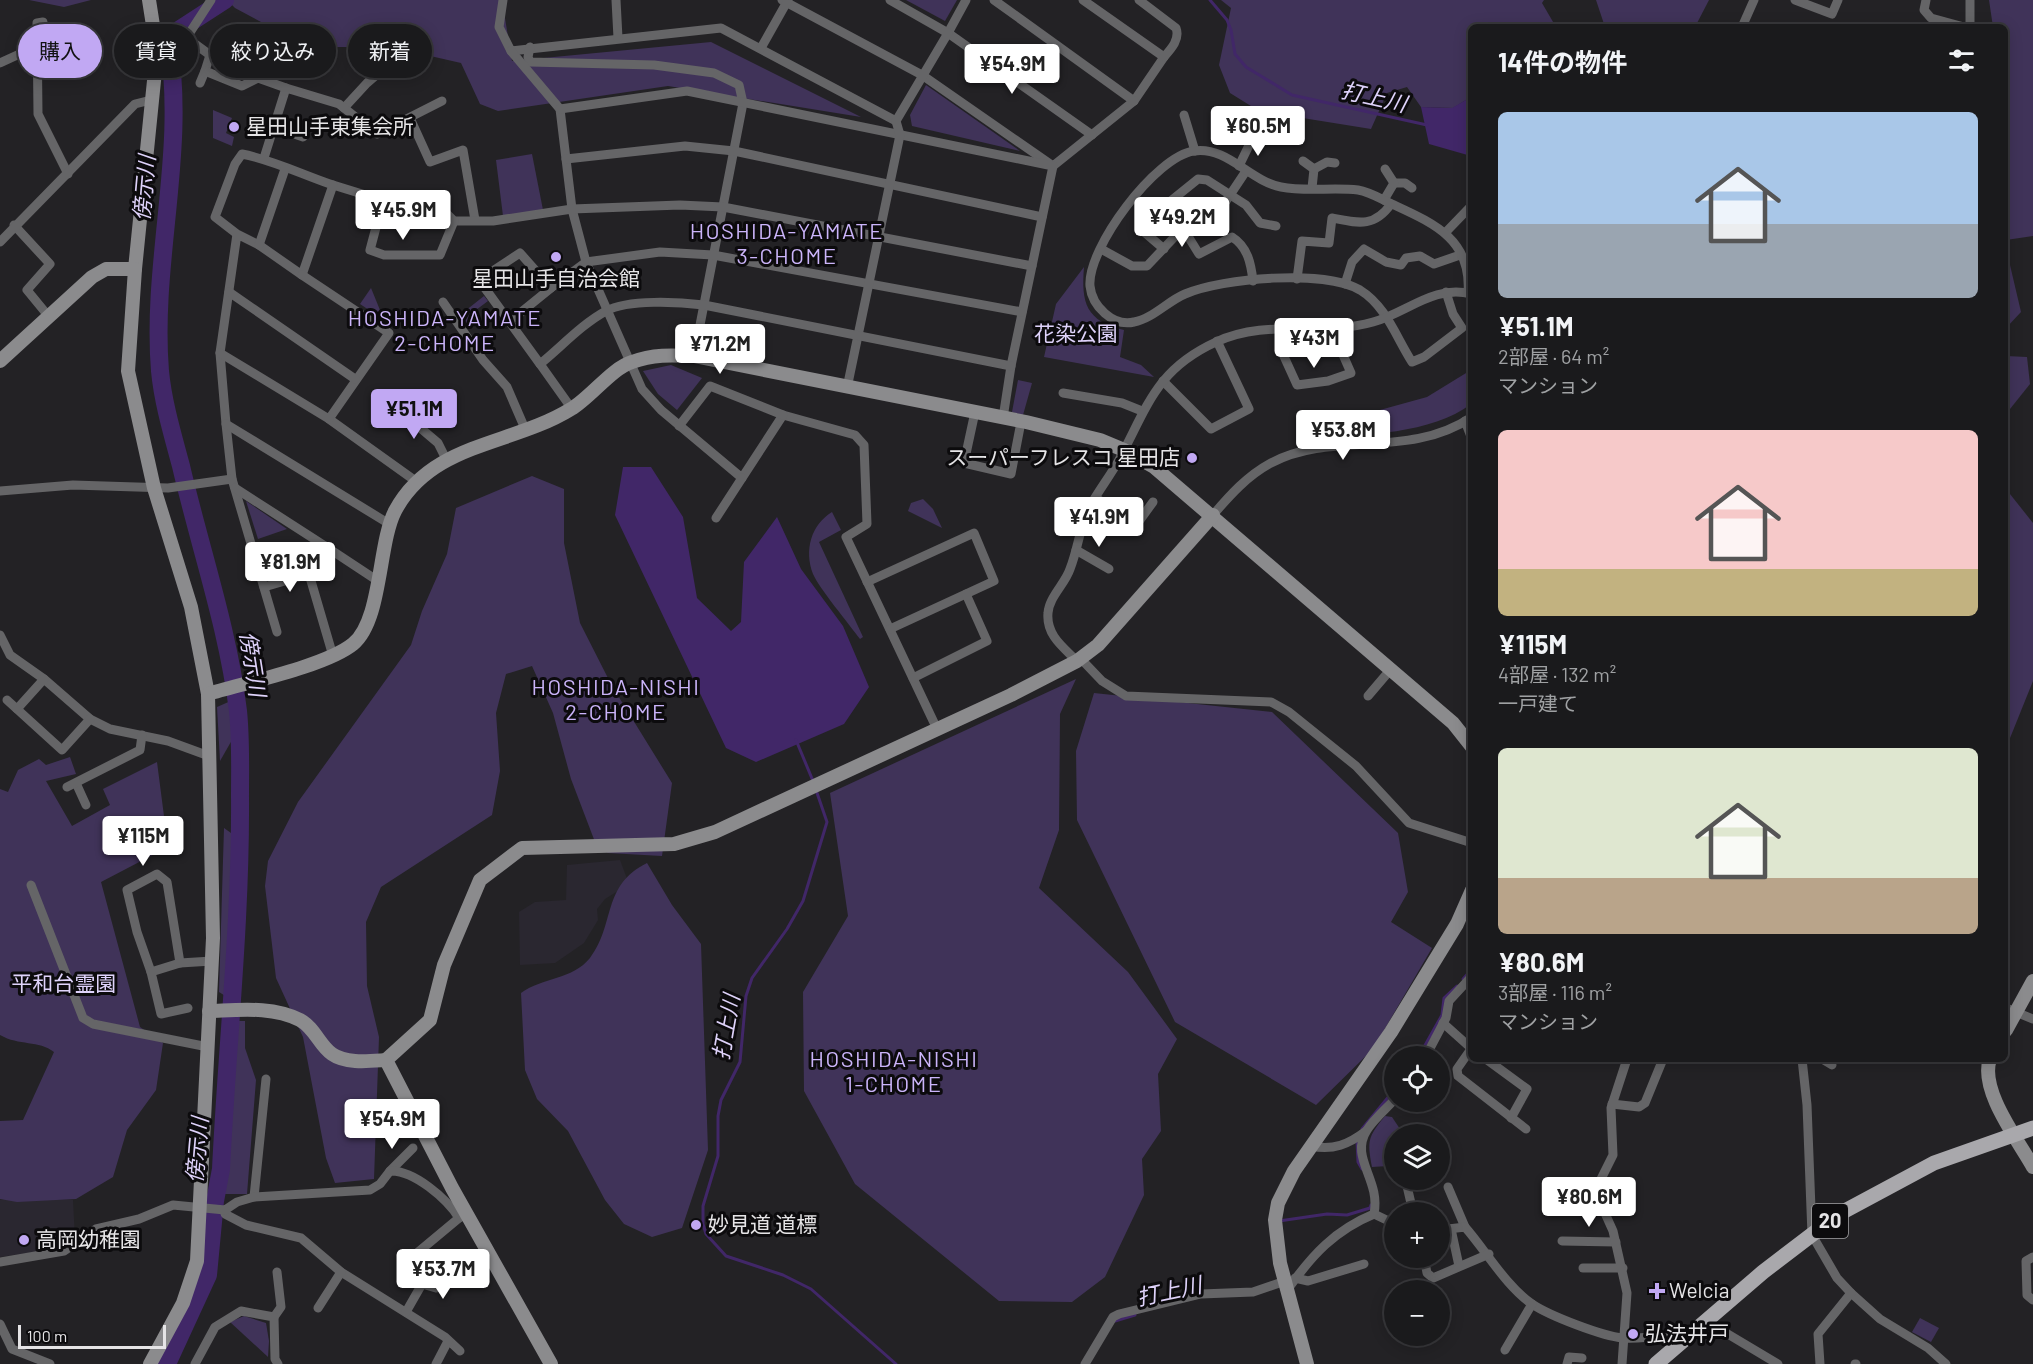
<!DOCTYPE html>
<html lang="ja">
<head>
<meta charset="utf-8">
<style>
	body { margin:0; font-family:Barlow,"Noto Sans JP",sans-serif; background:#272729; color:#f1f3f6; height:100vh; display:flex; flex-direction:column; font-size:22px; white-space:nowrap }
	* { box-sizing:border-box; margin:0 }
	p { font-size:20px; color:#9fa1a3 }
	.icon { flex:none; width:33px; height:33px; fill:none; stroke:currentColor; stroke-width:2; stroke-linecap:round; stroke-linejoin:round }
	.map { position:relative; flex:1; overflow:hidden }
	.details { position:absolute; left:1468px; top:24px; width:540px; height:1038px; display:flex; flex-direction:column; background:#1a1a1c; border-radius:9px; box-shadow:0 3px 15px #0003,0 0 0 2px #38383b }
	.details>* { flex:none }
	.hud { position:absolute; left:18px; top:24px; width:570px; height:54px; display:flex; gap:12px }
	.buttons { position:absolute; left:1384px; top:1046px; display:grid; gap:12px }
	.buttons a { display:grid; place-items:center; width:66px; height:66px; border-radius:50%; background:#1a1a1c; box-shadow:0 3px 15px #0003,0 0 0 2px #38383b; font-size:30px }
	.scale { position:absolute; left:18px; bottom:15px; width:148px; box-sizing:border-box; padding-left:6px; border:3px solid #e5e4e6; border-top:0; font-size:16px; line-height:21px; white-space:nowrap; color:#e5e4e6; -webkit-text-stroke:4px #0c0b0d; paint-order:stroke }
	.price { position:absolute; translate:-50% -51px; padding:0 14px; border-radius:6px; background:#fff; color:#222; font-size:20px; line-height:39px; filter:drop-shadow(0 2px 3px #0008) }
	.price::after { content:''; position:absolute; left:50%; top:36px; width:18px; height:14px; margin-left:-9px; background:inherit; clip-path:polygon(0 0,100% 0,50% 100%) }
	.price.current { background:#c1a8f3; color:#111 }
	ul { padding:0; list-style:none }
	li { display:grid; align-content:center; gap:12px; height:318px; padding:0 30px }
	li span { display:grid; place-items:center; height:186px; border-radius:9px; color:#555 }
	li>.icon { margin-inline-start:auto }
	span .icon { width:108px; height:108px; fill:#fffc; stroke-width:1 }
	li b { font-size:26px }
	h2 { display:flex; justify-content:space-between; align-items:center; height:72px; padding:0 30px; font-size:26px }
	.chip { padding:0 21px; border-radius:27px; background:#1a1a1c; box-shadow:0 3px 15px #0003,0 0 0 2px #38383b; font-size:21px; line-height:54px }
	.chip.current { background:#c1a8f3; color:#111 }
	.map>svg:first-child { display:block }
</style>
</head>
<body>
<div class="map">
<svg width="2033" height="1364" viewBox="0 0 2033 1364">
	<rect width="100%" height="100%" fill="#232225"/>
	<g fill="#2a2730">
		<polygon points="620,860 629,884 605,899 597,909 598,920 584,943 555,963 520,965 519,912 535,902 566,900 567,865"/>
		<polygon points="0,1200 73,1200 75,1239 64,1248 0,1257"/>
	</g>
	<g fill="#403359">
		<polygon points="29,0 91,0 64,7"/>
		<polygon points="227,0 502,0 512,61 711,42 861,117 668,86 498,111 480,104 461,63 391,47 308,47 235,8"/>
		<polygon points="906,0 957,0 945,21"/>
		<polygon points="1221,0 1544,0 1542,3 1556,27 1472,27 1471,97 1453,108 1421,107 1407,87 1387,93 1371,129 1259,111 1230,93 1219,65 1231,8"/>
		<polygon points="1596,0 1709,0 1695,27 1605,27"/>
		<polygon points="1989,0 2033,0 2033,236 2006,240 2006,27 1993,27"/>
		<polygon points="261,28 266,30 272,45 269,52 252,45 255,34"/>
		<polygon points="926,85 1020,151 912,126 910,115"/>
		<polygon points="213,110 232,118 226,133 234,137 232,146 213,138"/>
		<polygon points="532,154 543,210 503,216 496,160"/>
		<polygon points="2006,248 2021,312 2006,328"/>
		<path d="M1084 267C1081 303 1086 321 1124 330L1120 357 1141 365 1154 377 1044 357 1056 304Z"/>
		<polygon points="371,288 384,320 360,304"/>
		<polygon points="484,296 488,301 476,310 479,315 468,325 460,315"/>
		<polygon points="2006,356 2027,357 2030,384 2006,414"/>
		<polygon points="671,365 702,378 677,410 658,394 643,371"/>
		<path d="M1471 370V404C1432 434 1363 435 1314 438L1311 429 1427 397Z"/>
		<polygon points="1018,380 1032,383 1023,415 1012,412"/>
		<polygon points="532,476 564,489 564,543 580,623 612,686 672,783 662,856 608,853 595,842 571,779 553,713 532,666 506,674 496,713 500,771 492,815 381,887 366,922 367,986 379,1037 374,1179 335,1183 326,1158 303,1037 276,978 265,886 268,861 298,802 411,645 422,611 447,554 456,508"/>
		<polygon points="2006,489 2033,523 2033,681 2006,748"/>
		<polygon points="923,499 933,509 942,528 908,511 911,503"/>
		<polygon points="246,501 287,529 258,539"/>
		<path d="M832 512 841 530 819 542 863 637 860 639C849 624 819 588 813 574 804 550 811 525 832 512Z"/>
		<polygon points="1076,679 1060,714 1059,830 1039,888 1128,972 1177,1039 1158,1074 1161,1131 1142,1159 1144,1195 1105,1277 1072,1302 999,1301 855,1184 804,1091 803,992 848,916 830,793"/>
		<polygon points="1094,693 1272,712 1398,833 1408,892 1391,922 1432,948 1373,1049 1316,1105 1175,1022 1077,820 1076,751"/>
		<polygon points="233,700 236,733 220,761 217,707"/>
		<path d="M70 757 76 774 46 781 72 826 110 805 103 789 157 762 168 847 101 882 140 1027 163 1043 156 1090 127 1130 113 1177 76 1199 17 1202 0 1199V1121L23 1120 54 1052C39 1040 19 1046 0 1035V789L8 792 18 770 39 759 46 765Z"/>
		<polygon points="224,828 238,838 227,997 219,992"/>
		<path d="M647 863 672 905 701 944 708 1150 682 1228 652 1237 624 1224 605 1200 568 1131 537 1099 525 1070 521 993C543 977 572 980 590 958 616 924 601 886 647 863Z"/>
		<polygon points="232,1021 245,1021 245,1048 256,1080 247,1194 224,1194"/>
		<path d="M1385 1116 1392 1117 1400 1129 1404 1125 1412 1134H1395V1175L1388 1166 1372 1167C1367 1140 1368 1137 1385 1116Z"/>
		<polygon points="244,1316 266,1323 269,1341 268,1357 230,1322"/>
		<polygon points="1920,1318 1939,1328 1931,1342 1912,1332"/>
	</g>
	<g fill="#412768">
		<polygon points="1471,97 1471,156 1429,144 1421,107 1452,108"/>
		<polygon points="623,467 651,467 683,517 697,598 731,631 741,622 744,562 777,517 801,569 843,626 869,687 844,724 756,762 726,748 615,515"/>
	</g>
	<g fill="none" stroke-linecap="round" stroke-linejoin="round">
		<g stroke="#412768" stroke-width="3">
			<polyline points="1210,0 1227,20 1231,30 1235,54 1246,67 1292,95 1427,125"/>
			<polyline points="796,740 813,781"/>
			<polyline points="816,790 827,822 803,901 787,929 752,978 746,996 740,1062 721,1100 718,1116 718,1156 703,1206 703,1224 706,1234 726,1256 783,1275 811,1289 896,1364"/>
			<polyline points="1463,979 1472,969"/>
			<polyline points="1419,1056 1442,1015 1444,998 1457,986"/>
			<polyline points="1362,1129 1395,1089"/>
			<polyline points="1357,1141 1358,1162 1362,1169"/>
			<polyline points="1279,1221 1327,1214 1347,1215 1370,1208 1371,1205"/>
			<polyline points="1115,1321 1135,1315"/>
		</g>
		<path stroke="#412768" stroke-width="18" d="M167 1364 208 1275 215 1201 221 1169C227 1045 241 922 240 797 240 768 241 740 238 711 228 628 200 548 181 466 173 436 163 403 160 371 151 260 187 151 168 40L171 35 225 0"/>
		<g stroke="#656567" stroke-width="9">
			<polyline points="503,0 499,27 511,51 721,28 896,121"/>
			<polyline points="616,0 618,38"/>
			<polyline points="782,0 922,75 1053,166 1134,101 1164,57 1083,0"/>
			<polyline points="966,0 948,33 1092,135"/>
			<polyline points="994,0 1134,101"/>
			<path d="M1139 0 1176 28C1180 39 1172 48 1164 57"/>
			<polyline points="1795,0 1832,14 1838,0"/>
			<polyline points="1926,0 1924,10 1931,18 1964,27"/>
			<polyline points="1970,0 1970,27"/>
			<polyline points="43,22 37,23 38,114 68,174"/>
			<polyline points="1742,27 1754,0"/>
			<polyline points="186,46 187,37 211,0"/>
			<polyline points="530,47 528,57 530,62 654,65 714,73 739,85 743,103 694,356"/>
			<polyline points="761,48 788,0"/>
			<polyline points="157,51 195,44 210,55 205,71 242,86 258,78 286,88"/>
			<polyline points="511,51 560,109 572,209 586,262 642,389 661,410 742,478 783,415 855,435 864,445 867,524 846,537 937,729"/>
			<polyline points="210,55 222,46 230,32"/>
			<polyline points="0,63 37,46"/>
			<polyline points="200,83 205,71"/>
			<polyline points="344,108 367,83 389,64"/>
			<polyline points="560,109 687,91 1053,166 1011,366 1003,418"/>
			<polyline points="1184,115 1195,151"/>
			<polyline points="410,118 430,162 463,150 475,220"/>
			<polyline points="274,127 303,137"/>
			<polyline points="264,158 286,88 339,104 377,134 442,101"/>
			<polyline points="566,159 685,146 734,151 1042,217"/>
			<polyline points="1303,161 1314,169 1312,188"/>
			<polyline points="1239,166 1253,137"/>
			<polyline points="1314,169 1327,162 1335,163"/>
			<polyline points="1394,183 1405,183 1412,188"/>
			<polyline points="333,185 388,202 439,206 454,221 493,221 572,209 680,205 723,207 1032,266"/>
			<polyline points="1384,200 1394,183 1385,169"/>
			<polyline points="383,201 370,250 384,255 440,255 454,221"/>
			<polyline points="14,225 50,264 27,290 50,318"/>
			<path d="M1183 228 1199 254 1232 237C1248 247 1251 264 1253 281"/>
			<polyline points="1445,233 1472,205"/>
			<path d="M237 234 259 245 302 275 333 185C303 175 273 160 242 154L235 164 215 217 237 234 220 353 226 424 232 479 277 632"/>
			<polyline points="0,242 135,104 151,100"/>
			<polyline points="259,245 285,169"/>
			<polyline points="1101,249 1132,266 1147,266 1183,228 1222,207 1246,171"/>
			<polyline points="1164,249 1143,231 1167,204 1198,179 1207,180 1246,205 1260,223 1276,226"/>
			<polyline points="302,275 389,333 329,419 417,482"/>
			<path d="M1297 279 1302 241 1329 243 1332 218C1358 223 1374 228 1391 204"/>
			<polyline points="1345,284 1352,262 1364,249 1386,262 1401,265 1406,258 1420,256 1434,264 1460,255"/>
			<polyline points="551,288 586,262 660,252 713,255 1022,312"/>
			<polyline points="229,292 355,379"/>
			<path d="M1446 292 1453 314 1462 328 1424 357 1412 362C1396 337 1386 306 1360 290 1324 269 1223 278 1185 294 1168 301 1152 319 1134 322 1113 327 1092 306 1090 286 1087 248 1156 156 1194 151 1227 146 1250 181 1281 187 1306 192 1333 187 1358 190 1370 192 1381 199 1392 204 1433 223 1472 239 1468 293"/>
			<polyline points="443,302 483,360 507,387 526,431"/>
			<polyline points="509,322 551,288 520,253 479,280 540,364"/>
			<polyline points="1279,327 1282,352 1297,385 1328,381 1351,373 1340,348 1337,328"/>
			<polyline points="220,353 329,419"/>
			<polyline points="1163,381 1211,429 1249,409 1217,341"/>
			<polyline points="847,388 900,135 896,121 948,33 890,0"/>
			<polyline points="1063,393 1122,403 1142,411"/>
			<polyline points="398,409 438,443 446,459"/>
			<path d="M572 409 540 364C561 347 582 324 606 311 628 299 679 302 704 305L1011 366"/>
			<polyline points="975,412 964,463 1011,474 1021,422"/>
			<polyline points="1465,421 1472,439"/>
			<polyline points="226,424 391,525"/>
			<polyline points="679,426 710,386 783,415"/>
			<polyline points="235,488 325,546"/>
			<polyline points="0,491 73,485 168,488 232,479"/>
			<polyline points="1096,498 1137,524 1153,502"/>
			<path d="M1213 515C1230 495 1247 476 1271 463 1333 430 1408 460 1472 417"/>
			<polyline points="716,518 742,478"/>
			<polyline points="1076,550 1109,569"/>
			<polyline points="867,582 974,533 994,581 890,629"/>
			<polyline points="264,587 309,574"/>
			<polyline points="0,635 10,655 44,679 90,719 110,729 168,741 209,756"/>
			<polyline points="333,656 309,574 325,546 378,581"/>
			<polyline points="1081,659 1102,681 1126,696 1271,702 1289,712 1356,766 1409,823 1472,843"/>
			<path d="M1077 661C1063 647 1046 635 1048 613 1049 597 1065 584 1070 569 1078 549 1080 526 1089 508 1098 491 1111 475 1120 458 1148 405 1157 369 1216 342 1267 318 1321 337 1373 322 1406 313 1435 284 1471 294"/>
			<polyline points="913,678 987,641 966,594"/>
			<polyline points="1368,696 1391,669"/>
			<polyline points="7,700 62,750 90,719"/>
			<polyline points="17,709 44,679"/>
			<polyline points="76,783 86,805"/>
			<polyline points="67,787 140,750 142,735"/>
			<polyline points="31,885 83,1018 93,1024 208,1047"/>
			<polyline points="151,972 137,932 127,890 157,874 167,882 180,963"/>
			<polyline points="188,1008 161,1014 151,972 180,963 212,961"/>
			<polyline points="2006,1008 2033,1019"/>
			<polyline points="1443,1023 1472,1049"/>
			<polyline points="1471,1049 1457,1069 1458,1076 1526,1129"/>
			<polyline points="1426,1056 1446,1018 1449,1001 1472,976"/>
			<polyline points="1486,1059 1527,1089 1511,1118"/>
			<polyline points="1802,1059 1807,1105 1812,1235 1837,1278 1851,1293 1880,1319 1928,1348 1946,1364"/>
			<polyline points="1822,1059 1832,1065"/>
			<polyline points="1612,1104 1639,1107 1645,1103 1663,1059"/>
			<path d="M1311 1146C1333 1151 1349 1144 1366 1131"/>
			<polyline points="390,1171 413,1148"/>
			<polyline points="1407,1186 1413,1212"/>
			<polyline points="1448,1187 1465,1227"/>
			<polyline points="254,1197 266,1079"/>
			<polyline points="225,1210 225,1214 246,1225 301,1238 341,1272 445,1337 460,1351"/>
			<path d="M1374 1214C1381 1179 1349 1158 1367 1130 1374 1119 1386 1109 1395 1099"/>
			<polyline points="1451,1229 1459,1266"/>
			<path d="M1440 1230 1465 1227C1486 1251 1506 1286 1532 1304 1550 1316 1602 1336 1623 1338 1645 1340 1671 1333 1692 1331"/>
			<polyline points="1562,1241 1616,1242"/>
			<polyline points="1424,1257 1427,1273 1433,1278 1489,1254"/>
			<polyline points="2033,1257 2026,1261 2027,1295 2033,1300"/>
			<path d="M0 1262 64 1251 96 1229 139 1219 173 1205 225 1210 237 1202 254 1197 370 1190 380 1184 390 1171C414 1170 447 1199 459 1218L467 1214"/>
			<polyline points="1583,1268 1623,1268"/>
			<polyline points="1295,1278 1308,1281 1364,1264"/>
			<polyline points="422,1284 405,1270 405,1263 459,1218"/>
			<path d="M1288 1289C1312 1255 1335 1230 1374 1214L1395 1224"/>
			<polyline points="318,1308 341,1272"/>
			<polyline points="406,1312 422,1284 436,1288 469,1270"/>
			<polyline points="274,1317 281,1307 277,1272"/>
			<polyline points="1706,1321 1778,1364"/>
			<polyline points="0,1324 12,1349 50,1364"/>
			<polyline points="1505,1350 1532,1304"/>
			<polyline points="195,1364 215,1327 241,1311 274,1317 275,1359 278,1364"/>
			<polyline points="436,1364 448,1341"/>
			<polyline points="1085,1364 1113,1317 1119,1314 1201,1294 1253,1292 1285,1281"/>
			<polyline points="1567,1364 1569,1357 1582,1358"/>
			<polyline points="1622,1364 1627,1293 1613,1231 1595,1191 1613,1155 1611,1108 1627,1059"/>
			<polyline points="1820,1364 1818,1334 1851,1293"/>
			<polyline points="1855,1364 1856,1364"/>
		</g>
		<g stroke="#8b8b8d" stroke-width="14">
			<polyline points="135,269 157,51 149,0"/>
			<polyline points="0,361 92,277 106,269 135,269 128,371 154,488 191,607 208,694 213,938 197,1261 183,1303 150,1364"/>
			<path d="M208 694C244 683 326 666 353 644 382 620 378 544 395 511 432 442 511 446 571 409 590 398 612 368 632 362 653 354 672 355 694 356L1026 422 1100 440 1124 450 1154 467 1453 723 1472 747"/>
			<path d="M209 1011C240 1010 272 1006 300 1020 315 1028 319 1045 332 1054 346 1064 370 1061 386 1060"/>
			<polyline points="2006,1030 2033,981"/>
			<path d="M1990 1059C1979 1090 2018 1140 2033 1167"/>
			<polyline points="551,1364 452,1188 386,1060 430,1020 444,965 480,880 522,848 674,844 715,832 1011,695 1077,661 1098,645 1213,515"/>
			<polyline points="1307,1364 1280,1263 1275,1220 1278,1203 1294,1171 1391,1032 1457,924 1472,890"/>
		</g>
		<polyline stroke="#a9a8ac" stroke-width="15" points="1656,1364 1763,1272 1839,1214 1934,1163 2033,1128"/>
	</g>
	<g fill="#c1a8f3" stroke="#0c0b0d" stroke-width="2">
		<circle cx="234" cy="127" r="6"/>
		<circle cx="556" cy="257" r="6"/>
		<circle cx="1192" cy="458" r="6"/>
		<circle cx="696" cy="1225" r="6"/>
		<circle cx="24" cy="1240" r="6"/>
		<path d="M1654 1282h6v6h6v6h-6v6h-6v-6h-6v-6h6z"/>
		<circle cx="1633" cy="1334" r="6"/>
	</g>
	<g text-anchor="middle" stroke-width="6" stroke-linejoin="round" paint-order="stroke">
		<rect fill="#0c0b0d" stroke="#a4a3a5" stroke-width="1.5" x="1812" y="1204" width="36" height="34" rx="4.5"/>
		<g font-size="20" font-weight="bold" fill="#e5e4e6">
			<text x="1830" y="1228">20</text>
		</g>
		<g font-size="21" fill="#e5e4e6" stroke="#0c0b0d" text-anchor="start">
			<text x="246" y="134">星田山手東集会所</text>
			<text x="556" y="286" text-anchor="middle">星田山手自治会館</text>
			<text x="1180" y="465" text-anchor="end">スーパーフレスコ 星田店</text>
			<text x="708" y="1232">妙見道 道標</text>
			<text x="36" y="1247">高岡幼稚園</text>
			<text x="1669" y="1298">Welcia</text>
			<text x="1645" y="1341">弘法井戸</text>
		</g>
		<g font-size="21" fill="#dfd3fb" stroke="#0c0b0d">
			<text x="1076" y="341">花染公園</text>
			<text x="64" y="991">平和台霊園</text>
		</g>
		<g font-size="22" font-style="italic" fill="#ded2fa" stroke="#0c0b0d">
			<text transform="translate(1374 97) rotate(13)" y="8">打上川</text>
			<text transform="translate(144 188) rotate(-85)" y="8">傍示川</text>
			<text transform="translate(253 664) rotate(81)" y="8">傍示川</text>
			<text transform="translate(726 1027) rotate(-80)" y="8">打上川</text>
			<text transform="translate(197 1150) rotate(-85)" y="8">傍示川</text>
			<text transform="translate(1169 1291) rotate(-12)" y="8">打上川</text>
		</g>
		<g font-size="22" letter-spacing="1.5" fill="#cbb4fa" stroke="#0c0b0d">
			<text x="787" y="239">HOSHIDA-YAMATE<tspan x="787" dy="25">3-CHOME</tspan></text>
			<text x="445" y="326">HOSHIDA-YAMATE<tspan x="445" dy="25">2-CHOME</tspan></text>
			<text x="616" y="695">HOSHIDA-NISHI<tspan x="616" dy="25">2-CHOME</tspan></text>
			<text x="894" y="1067">HOSHIDA-NISHI<tspan x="894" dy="25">1-CHOME</tspan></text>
		</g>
	</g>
</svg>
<div class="buttons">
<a><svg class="icon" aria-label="locate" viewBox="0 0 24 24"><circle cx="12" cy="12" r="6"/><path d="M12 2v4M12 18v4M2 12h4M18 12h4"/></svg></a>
<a><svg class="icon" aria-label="layers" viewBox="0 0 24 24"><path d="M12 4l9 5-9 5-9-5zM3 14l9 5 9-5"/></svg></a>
<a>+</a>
<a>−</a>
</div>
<div class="scale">100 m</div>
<b class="price" style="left:1012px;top:95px">¥54.9M</b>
<b class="price" style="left:1258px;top:157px">¥60.5M</b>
<b class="price" style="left:403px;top:241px">¥45.9M</b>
<b class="price" style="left:1182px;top:248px">¥49.2M</b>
<b class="price" style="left:1314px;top:369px">¥43M</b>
<b class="price" style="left:720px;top:375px">¥71.2M</b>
<b class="price current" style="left:414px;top:440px">¥51.1M</b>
<b class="price" style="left:1343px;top:461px">¥53.8M</b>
<b class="price" style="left:1099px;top:548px">¥41.9M</b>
<b class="price" style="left:290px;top:593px">¥81.9M</b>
<b class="price" style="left:143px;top:867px">¥115M</b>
<b class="price" style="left:392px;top:1150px">¥54.9M</b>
<b class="price" style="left:1589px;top:1228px">¥80.6M</b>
<b class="price" style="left:443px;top:1300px">¥53.7M</b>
<div class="hud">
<a class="chip current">購入</a>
<a class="chip">賃貸</a>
<a class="chip">絞り込み</a>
<a class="chip">新着</a>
</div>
<section class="details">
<h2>14件の物件<svg class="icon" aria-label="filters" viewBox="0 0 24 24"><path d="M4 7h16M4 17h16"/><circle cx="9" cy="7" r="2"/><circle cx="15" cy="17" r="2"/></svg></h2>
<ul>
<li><span style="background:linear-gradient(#a9c7e8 60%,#9aa5b1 0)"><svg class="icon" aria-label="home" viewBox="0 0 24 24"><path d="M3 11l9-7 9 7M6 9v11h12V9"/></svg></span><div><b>¥51.1M</b><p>2部屋 · 64 m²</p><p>マンション</p></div></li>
<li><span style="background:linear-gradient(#f6c9c9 75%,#c2b280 0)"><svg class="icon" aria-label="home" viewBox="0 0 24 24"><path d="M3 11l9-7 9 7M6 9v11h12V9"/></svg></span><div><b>¥115M</b><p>4部屋 · 132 m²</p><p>一戸建て</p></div></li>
<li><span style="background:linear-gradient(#dfe7d0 70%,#b9a48a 0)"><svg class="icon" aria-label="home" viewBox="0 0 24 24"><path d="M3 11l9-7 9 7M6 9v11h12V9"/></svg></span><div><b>¥80.6M</b><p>3部屋 · 116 m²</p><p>マンション</p></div></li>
</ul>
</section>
</div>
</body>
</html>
